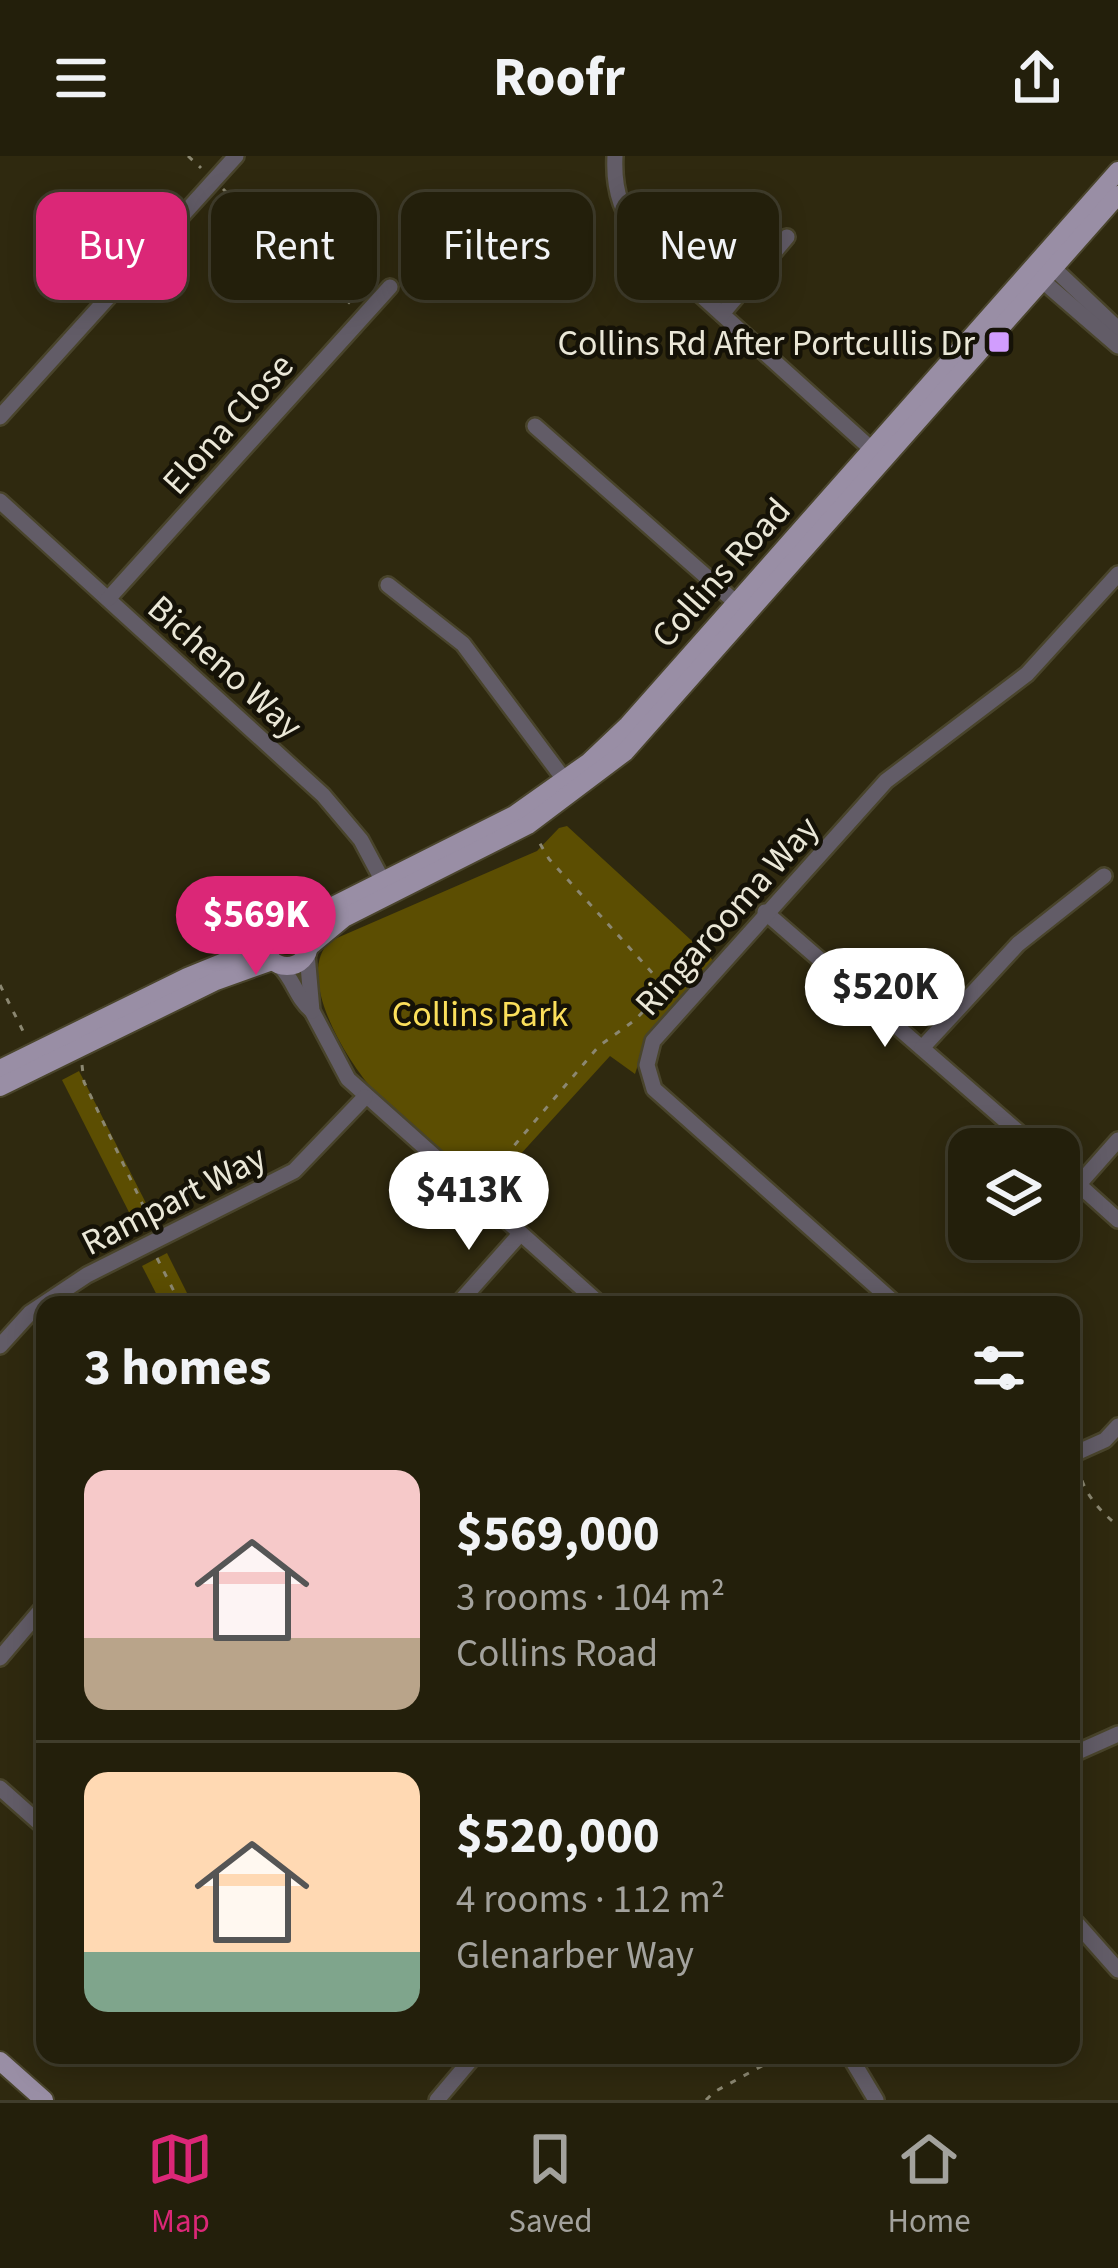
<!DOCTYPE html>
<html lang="en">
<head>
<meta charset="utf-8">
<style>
	body { margin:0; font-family:"Source Sans 3",sans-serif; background:#2b2714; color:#f1f3f6; height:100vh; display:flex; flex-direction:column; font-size:45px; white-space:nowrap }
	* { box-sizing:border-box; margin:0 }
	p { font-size:39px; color:#a3a29d }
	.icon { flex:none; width:66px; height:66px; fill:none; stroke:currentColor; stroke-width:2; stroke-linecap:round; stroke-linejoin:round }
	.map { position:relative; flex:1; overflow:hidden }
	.sheet { position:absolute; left:36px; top:1140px; width:1044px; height:768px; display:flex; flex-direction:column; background:#231f0b; border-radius:24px; box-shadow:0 6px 30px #0003,0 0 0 3px #403d2c }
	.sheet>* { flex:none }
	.hud { position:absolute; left:36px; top:36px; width:1047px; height:108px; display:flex; gap:24px }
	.buttons { position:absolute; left:948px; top:972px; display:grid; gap:24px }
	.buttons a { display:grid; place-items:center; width:132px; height:132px; border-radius:24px; background:#231f0b; box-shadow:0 6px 30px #0003,0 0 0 3px #403d2c; font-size:60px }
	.price { position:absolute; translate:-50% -102px; padding:0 27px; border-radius:42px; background:#fff; color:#222; font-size:39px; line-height:78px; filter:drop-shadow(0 3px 6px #0008) }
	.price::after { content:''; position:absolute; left:50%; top:72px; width:36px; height:27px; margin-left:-18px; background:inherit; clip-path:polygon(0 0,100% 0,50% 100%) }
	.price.active { background:#db2777; color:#fff }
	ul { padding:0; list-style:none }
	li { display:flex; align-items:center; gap:36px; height:300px; padding:0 48px }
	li+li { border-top:3px solid #403d2c }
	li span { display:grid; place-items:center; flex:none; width:336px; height:240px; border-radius:24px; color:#555 }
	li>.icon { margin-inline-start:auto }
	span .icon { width:144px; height:144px; fill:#fffc; stroke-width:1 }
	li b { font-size:51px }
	h2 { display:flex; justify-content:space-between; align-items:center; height:144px; padding:0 48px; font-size:51px }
	.chip { padding:0 42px; border-radius:24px; background:#231f0b; box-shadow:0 6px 30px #0003,0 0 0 3px #403d2c; font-size:42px; line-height:108px }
	.chip.active { background:#db2777; color:#fff }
	header { display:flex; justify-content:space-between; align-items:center; height:156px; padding:0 48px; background:#231f0b; font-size:54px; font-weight:700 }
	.tab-bar { display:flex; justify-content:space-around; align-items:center; height:168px; border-top:3px solid #403d2c; background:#231f0b; font-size:33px; color:#a3a29d }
	.tab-bar a { display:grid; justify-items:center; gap:6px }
	.tab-bar .active { color:#db2777 }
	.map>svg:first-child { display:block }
</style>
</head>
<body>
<header><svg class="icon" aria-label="menu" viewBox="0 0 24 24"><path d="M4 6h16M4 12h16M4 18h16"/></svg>Roofr<svg class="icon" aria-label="share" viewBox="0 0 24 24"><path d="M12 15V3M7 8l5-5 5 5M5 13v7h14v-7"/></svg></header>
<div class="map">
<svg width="1118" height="1944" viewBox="0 0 1118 1944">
	<rect width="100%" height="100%" fill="#2f290f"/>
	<g fill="#5c4e02">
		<path d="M567 670 716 807 647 881 635 918 610 900 488 1034C452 1002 406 972 374 935 347 905 294 820 330 785L537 695 559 672Z"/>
		<polygon points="79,915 153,1061 136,1070 62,924"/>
		<polygon points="167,1097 193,1149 162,1149 142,1110"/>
	</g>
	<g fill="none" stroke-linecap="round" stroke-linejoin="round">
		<defs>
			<g id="minor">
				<path d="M615 0C613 37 623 59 644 88L878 299"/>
				<polyline points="1046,105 1118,173"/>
				<polyline points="1037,120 1118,190"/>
				<polyline points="722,158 787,81"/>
				<polyline points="0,261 236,0"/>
				<polyline points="535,270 742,452"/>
				<polyline points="0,345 323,639 361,684 386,731"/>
				<polyline points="388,429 463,488 569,630"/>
				<polyline points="108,443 390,131"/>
				<polyline points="765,756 1038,993"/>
				<polyline points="307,798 312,855 348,923 601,1149"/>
				<path d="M280 810C294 824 297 843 312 855"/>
				<polyline points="922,892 1018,788 1104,720"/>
				<polyline points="1059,1011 1118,1064"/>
				<polyline points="1079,1028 1118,984"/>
				<polyline points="457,1149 520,1078"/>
				<polyline points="897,1149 654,933 647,909 653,885 886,625 1027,518 1118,418"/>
				<polyline points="0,1190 30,1157 87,1119 294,1015 365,941"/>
				<polyline points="1071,1295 1076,1297 1105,1284 1118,1270"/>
				<polyline points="0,1502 45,1449"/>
				<polyline points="1071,1599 1118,1578"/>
				<polyline points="0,1632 45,1672"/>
				<polyline points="1071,1761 1118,1814"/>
				<polyline points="849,1899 876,1944"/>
				<polyline points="437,1944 475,1899"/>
			</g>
			<g id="major">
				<circle cx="287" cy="788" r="22"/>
				<polyline points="297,768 514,659 589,606 628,569 1118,15"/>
				<polyline points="309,791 344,762 528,669 625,596 1118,39"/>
				<polyline points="0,913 187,821 241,799 266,781"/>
				<polyline points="0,931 216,825 272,805"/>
				<polyline points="0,1905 44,1944"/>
			</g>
		</defs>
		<use href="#minor" stroke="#49442b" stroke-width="20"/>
		<use href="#major" stroke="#49442b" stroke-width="22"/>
		<g stroke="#8b8771" stroke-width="3" stroke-dasharray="6 9" stroke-linecap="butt">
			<polyline points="188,0 201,12"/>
			<polyline points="223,33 354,151"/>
			<polyline points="0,829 25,879"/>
			<polyline points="82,909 84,926 153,1070"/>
			<polyline points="495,1012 599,890 635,864 666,832 549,703 539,686"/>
			<polyline points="157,1102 181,1149"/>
			<path d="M1078 1310C1083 1337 1098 1353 1118 1370"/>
			<polyline points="706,1944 714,1936 782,1899"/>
		</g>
		<use href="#minor" stroke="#625c67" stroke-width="15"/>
		<use href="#major" stroke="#998ea5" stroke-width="18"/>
	</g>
	<rect fill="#d19dfe" stroke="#151207" stroke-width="4.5" x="987" y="174" width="24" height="24" rx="6"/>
	<g text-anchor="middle" stroke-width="9" stroke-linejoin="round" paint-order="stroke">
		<g font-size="36" fill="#eae7d7" stroke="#151207" text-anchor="end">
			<text x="975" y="199">Collins Rd After Portcullis Dr</text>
		</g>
		<g font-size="36" fill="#eae7d7" stroke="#151207">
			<text transform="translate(227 267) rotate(-48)" y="13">Elona Close</text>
			<text transform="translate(720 416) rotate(-48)" y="13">Collins Road</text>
			<text transform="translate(226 510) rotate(42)" y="13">Bicheno Way</text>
			<text transform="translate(726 759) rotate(-48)" y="13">Ringarooma Way</text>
			<text transform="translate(173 1043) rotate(-27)" y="13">Rampart Way</text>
		</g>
		<g font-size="36" fill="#fbdf5b" stroke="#151207">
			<text x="480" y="870">Collins Park</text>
		</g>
	</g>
</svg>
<div class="buttons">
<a><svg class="icon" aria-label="layers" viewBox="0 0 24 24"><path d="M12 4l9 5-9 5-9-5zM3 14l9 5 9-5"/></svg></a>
</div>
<b class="price active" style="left:256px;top:822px">$569K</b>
<b class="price" style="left:885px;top:894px">$520K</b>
<b class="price" style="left:469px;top:1097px">$413K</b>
<div class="hud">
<a class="chip active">Buy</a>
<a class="chip">Rent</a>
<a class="chip">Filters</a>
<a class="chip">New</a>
</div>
<section class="sheet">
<h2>3 homes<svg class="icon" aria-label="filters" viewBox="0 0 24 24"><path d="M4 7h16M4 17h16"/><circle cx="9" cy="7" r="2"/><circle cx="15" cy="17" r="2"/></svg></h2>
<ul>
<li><span style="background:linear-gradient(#f6c9c9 70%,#b9a48a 0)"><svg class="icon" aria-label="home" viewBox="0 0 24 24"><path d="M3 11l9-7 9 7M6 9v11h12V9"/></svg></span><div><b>$569,000</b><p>3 rooms · 104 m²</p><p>Collins Road</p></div></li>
<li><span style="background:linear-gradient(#ffd9b3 75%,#7fa58c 0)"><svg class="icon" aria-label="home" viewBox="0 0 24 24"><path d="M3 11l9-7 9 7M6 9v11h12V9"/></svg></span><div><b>$520,000</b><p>4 rooms · 112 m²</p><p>Glenarber Way</p></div></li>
</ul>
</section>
</div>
<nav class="tab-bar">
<a class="active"><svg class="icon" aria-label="map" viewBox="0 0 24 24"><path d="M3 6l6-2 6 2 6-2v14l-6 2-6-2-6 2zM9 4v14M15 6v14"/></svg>Map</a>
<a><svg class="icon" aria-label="saved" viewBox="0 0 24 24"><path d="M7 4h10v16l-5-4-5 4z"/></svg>Saved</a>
<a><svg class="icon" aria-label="home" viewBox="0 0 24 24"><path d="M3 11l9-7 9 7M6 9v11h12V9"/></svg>Home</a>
</nav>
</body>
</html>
